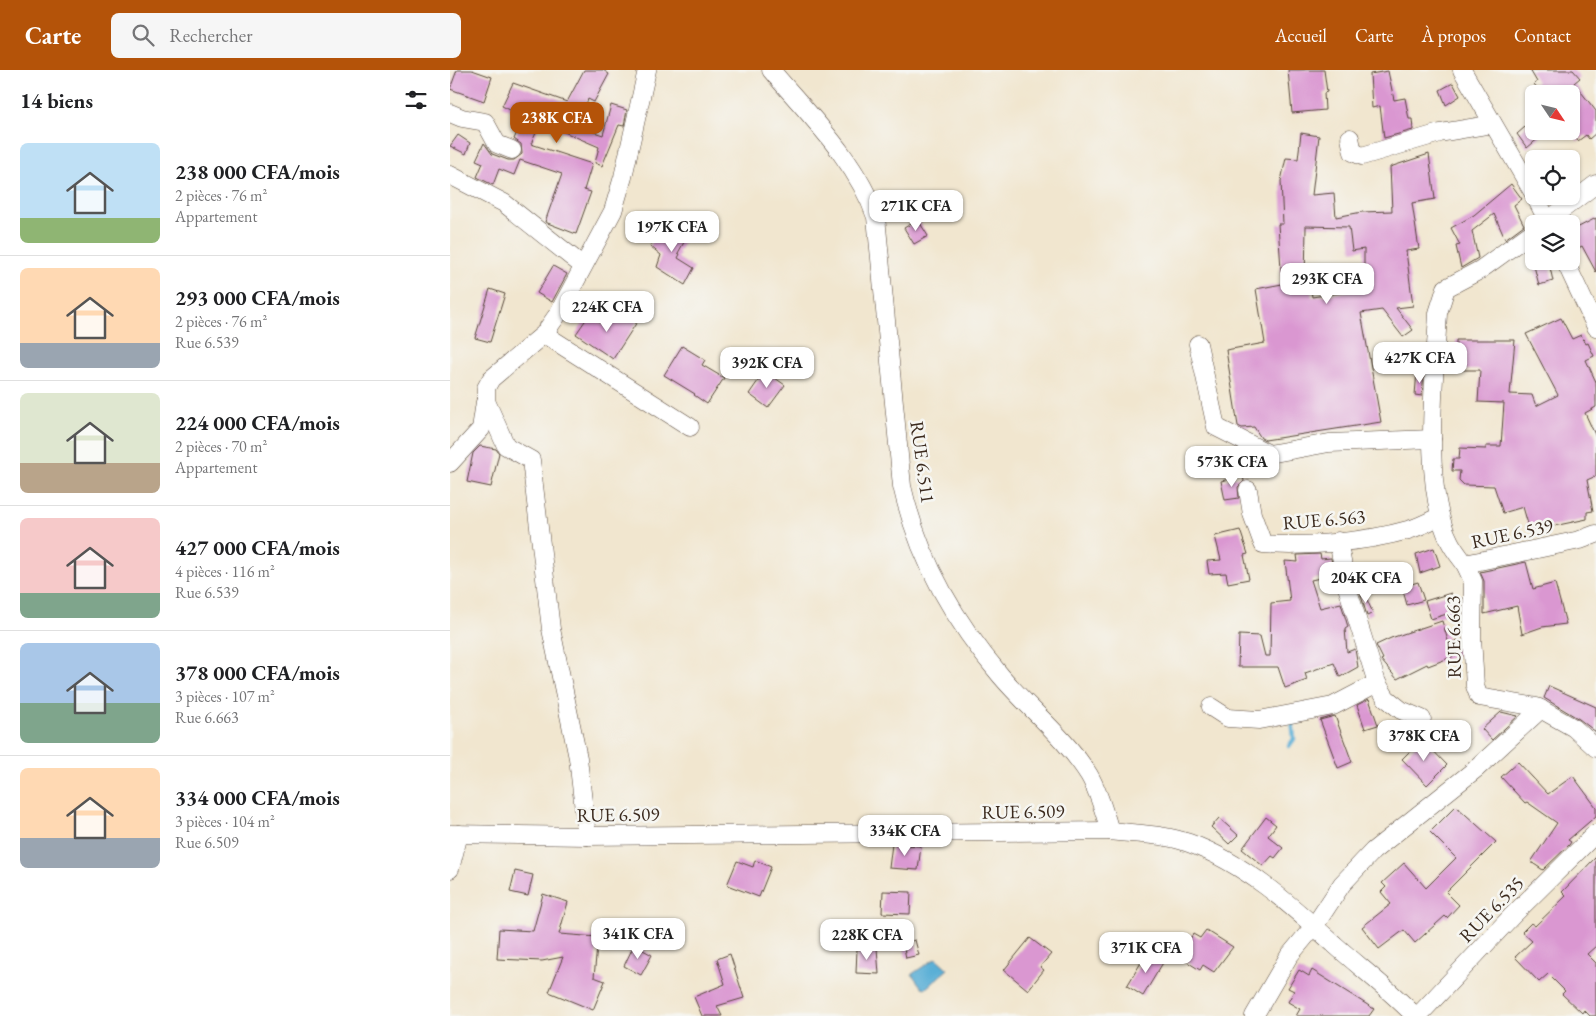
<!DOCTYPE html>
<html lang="fr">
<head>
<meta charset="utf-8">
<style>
	body { margin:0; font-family:"EB Garamond",serif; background:#f6f6f6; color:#202124; height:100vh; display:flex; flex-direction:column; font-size:19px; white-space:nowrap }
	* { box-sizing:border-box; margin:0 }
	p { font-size:16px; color:#757577 }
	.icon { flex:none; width:28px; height:28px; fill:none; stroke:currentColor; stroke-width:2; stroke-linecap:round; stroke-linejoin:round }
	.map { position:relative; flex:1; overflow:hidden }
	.details { display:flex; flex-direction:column; background:#fff; width:450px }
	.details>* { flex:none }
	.needle { width:32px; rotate:125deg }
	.fabs { position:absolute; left:1075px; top:15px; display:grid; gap:10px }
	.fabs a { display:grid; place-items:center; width:55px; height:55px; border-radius:8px; background:#fff; box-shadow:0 1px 4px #0004; font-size:25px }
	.price { position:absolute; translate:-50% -42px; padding:0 11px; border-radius:10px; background:#fff; color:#222; font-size:16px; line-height:32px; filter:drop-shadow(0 1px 2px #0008) }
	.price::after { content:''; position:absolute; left:50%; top:30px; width:15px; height:11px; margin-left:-8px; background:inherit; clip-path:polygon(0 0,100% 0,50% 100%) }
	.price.current { background:#b45309; color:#fff }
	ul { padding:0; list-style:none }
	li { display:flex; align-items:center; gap:15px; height:125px; padding:0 20px }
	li+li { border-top:1px solid #e0e0e0 }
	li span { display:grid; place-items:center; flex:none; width:140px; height:100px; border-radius:8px; color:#555 }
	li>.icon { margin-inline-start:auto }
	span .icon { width:60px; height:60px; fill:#fffc; stroke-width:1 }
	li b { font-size:21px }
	h2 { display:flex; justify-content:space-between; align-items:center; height:60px; padding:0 20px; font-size:21px }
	header { display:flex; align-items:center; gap:30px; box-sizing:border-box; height:70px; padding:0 25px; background:#b45309; color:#fff }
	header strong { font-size:24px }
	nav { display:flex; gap:28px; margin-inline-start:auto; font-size:18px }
	.search { width:350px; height:45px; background:#f6f6f6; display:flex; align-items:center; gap:12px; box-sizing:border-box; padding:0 18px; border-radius:8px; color:#757577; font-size:19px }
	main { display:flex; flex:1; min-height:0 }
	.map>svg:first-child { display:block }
</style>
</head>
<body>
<header>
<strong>Carte</strong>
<div class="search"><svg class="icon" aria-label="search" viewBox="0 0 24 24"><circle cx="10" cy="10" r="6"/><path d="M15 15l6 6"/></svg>Rechercher</div>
<nav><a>Accueil</a><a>Carte</a><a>À propos</a><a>Contact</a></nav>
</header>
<main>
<section class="details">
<h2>14 biens<svg class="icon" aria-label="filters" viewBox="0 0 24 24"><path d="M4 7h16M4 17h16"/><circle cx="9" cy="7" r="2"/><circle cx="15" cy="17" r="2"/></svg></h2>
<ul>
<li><span style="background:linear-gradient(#bfe0f5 75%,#8fb573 0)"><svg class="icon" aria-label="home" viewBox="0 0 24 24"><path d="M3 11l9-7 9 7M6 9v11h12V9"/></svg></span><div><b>238 000 CFA/mois</b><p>2 pièces · 76 m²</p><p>Appartement</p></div></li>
<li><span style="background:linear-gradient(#ffd9b3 75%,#9aa5b1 0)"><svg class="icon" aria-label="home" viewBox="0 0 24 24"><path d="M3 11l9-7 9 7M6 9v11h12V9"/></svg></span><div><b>293 000 CFA/mois</b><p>2 pièces · 76 m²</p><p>Rue 6.539</p></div></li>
<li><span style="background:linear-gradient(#dfe7d0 70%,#b9a48a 0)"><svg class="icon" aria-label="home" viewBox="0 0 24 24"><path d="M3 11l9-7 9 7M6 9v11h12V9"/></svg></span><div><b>224 000 CFA/mois</b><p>2 pièces · 70 m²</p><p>Appartement</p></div></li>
<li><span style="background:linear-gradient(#f6c9c9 75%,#7fa58c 0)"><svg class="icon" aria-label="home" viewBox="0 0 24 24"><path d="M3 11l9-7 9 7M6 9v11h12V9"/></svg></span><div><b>427 000 CFA/mois</b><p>4 pièces · 116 m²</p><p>Rue 6.539</p></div></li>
<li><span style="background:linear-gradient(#a9c7e8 60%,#7fa58c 0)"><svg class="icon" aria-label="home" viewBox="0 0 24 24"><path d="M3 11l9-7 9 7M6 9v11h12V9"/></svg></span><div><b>378 000 CFA/mois</b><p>3 pièces · 107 m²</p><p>Rue 6.663</p></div></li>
<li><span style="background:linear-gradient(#ffd9b3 70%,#9aa5b1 0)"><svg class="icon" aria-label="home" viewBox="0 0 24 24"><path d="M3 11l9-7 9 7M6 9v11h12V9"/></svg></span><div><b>334 000 CFA/mois</b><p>3 pièces · 104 m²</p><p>Rue 6.509</p></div></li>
</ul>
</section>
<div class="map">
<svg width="1146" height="946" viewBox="0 0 1146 946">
	<rect width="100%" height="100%" fill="#f6f6f2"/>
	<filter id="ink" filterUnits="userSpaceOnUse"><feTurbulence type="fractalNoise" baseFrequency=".02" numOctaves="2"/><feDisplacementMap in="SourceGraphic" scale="10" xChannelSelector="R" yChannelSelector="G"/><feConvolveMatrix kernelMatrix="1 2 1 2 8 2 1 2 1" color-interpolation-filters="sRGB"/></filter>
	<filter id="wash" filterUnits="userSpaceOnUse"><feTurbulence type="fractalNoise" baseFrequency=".0096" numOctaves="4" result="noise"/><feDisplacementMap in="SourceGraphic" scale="20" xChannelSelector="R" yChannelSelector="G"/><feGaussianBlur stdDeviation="1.12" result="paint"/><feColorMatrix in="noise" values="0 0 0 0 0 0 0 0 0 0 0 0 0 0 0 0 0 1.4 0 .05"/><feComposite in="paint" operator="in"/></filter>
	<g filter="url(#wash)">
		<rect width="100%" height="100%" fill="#f1e6cf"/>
		<polygon fill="#5aafd6" stroke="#4a6c7a" points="486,888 498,899 475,919 472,918 462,904"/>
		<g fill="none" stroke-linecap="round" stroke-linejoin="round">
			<polyline stroke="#5aafd6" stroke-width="4.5" points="839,676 844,669 842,648"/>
		</g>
		<g id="blocks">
			<g fill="#da97d1" fill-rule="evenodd">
				<polygon points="7,0 22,0 42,7 34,31 0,19"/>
				<polygon points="134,0 153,0 159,4 144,32 138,29 129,57 153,65 161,35 177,40 174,56 169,55 152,96 145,93 149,77 91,52 81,74 142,94 134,120 141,122 126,164 95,152 112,104 70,90 64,105 49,99 43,115 27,107 33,93 26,90 34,73 42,84 58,90 64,90 72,84 71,74 64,69 74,47 52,36 63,13 117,32"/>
				<polygon points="838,0 874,0 877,22 874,23 875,40 842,43"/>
				<polygon points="1080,0 1123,0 1130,8 1124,13 1146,41 1146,63 1139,69 1136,65 1128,71 1121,63 1121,24 1092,24 1084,14 1087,12"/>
				<polygon points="938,1 944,30 955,28 959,49 962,49 963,60 934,68 930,36 922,38 920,4"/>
				<polygon points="1003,13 1010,26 996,35 990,20"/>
				<polygon points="1084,49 1084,61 1097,61 1077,78 1067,64"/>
				<path d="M851 63 869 66 862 125 884 123 886 147 912 142 942 141 940 97 979 84 985 129 962 133 969 179 956 181 963 236 946 238 963 260 953 267 932 240 911 243 931 352 815 370 811 368 804 357 792 358 788 356 776 280 815 273 806 219 832 214 828 154H833L831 111 836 88 848 89ZM856 156 899 157 902 181 914 179V206L905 207 907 220 862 227 860 212 855 213Z"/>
				<polygon points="8,65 20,73 16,84 0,76"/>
				<polygon points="1061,114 1072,129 1064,135 1074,155 1055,169 1044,144 1022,161 1028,188 1011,198 1006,176 1010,175 1001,158 1024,145"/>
				<polygon points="1146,148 1146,202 1132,176 1121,182 1121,161"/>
				<polygon points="468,150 478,166 464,174 454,158"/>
				<polygon points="214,152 238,165 228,183 230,184 228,188 244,198 235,215 207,197 211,185 200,176"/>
				<polygon points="1099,193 1103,211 1089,215 1084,196"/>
				<polygon points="103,196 117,204 102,232 87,223"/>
				<polygon points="40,219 55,224 40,272 25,268"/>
				<polygon points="168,240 187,252 163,289 126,264 139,245 157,257"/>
				<polygon points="1111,248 1122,269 1131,265 1136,274 1138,273 1144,286 1136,290 1146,312 1146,337 1135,343 1146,367 1146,406 1137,410 1143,441 1137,442 1137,449 1080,461 1073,437 1053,443 1044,416 1014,415 1009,410 1010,401 1002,401 1003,389 1009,389 1010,378 1036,379 1036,376 1051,376 1054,333 1028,332 1030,300 1012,300 1012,283 1006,283 1006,270 1065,270 1060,324 1082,325 1086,336 1108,325 1076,264"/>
				<polygon points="232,276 255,290 252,295 274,308 257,334 244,325 245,324 214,305"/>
				<polygon points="315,301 335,315 318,338 299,324"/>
				<polygon points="967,301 974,302 972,326 965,325"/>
				<polygon points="30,376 46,379 49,383 41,417 17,412 23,383"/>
				<polygon points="793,406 794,411 788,417 789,428 775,430 771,411"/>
				<polygon points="790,460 798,484 794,485 799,509 778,513 776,503 759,504 757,491 771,490 765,466"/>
				<polygon points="984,478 990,496 970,503 966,484"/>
				<polygon points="870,484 871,489 881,488 884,505 861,510 870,538 891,533 898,557 895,559 897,582 905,579 908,597 890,607 884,593 855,603 857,610 835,618 828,597 788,597 789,565 810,566 815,586 820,586 821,533 840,531 835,491 848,492 847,485"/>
				<polygon points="1076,492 1083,519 1105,513 1116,554 1092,557 1072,564 1067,536 1034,544 1034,511 1030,502"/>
				<polygon points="968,512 974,530 957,535 952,517"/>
				<polygon points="913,521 923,543 917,546 910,522"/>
				<polygon points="1001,523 1006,541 981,549 975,531"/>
				<polygon points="992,551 999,574 1008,570 1012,583 978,596 977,594 947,609 931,590 933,589 926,575 941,568"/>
				<polygon points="1099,616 1146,637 1146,662 1129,649 1094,628"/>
				<polygon points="919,629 928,655 915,659 907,635"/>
				<polygon points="1051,642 1068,646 1042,670 1032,659"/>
				<polygon points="885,646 902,692 888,698 870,650"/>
				<polygon points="972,669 997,695 977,715 952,689"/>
				<polygon points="1068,692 1098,724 1123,706 1146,737 1146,746 1118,770 1121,772 1119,775 1093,800 1081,792 1107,753 1077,732 1075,733 1051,707"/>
				<polygon points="1006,736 1046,772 996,822 1009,835 997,848 995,846 965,873 954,860 929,879 912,857 941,834 931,822 936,817 932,813 954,793 976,818 1006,788 980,762"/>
				<polygon points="816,747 826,755 818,766 833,778 825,788 822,786 813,796 792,779"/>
				<polygon points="769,748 788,765 779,774 761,757"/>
				<polygon points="442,774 471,776 468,800 439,798"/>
				<polygon points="1146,787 1146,876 1137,884 1146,893 1146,946 1140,946 1134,940 1132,943 1112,924 1115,921 1098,904 1089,912 1065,887 1082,871 1072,862 1081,853 1085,856 1116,826 1112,822"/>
				<polygon points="305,790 321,797 309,827 277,815 287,791 303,797"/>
				<polygon points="65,801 83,805 78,826 60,822"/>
				<polygon points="433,821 461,822 460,844 432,843"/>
				<polygon points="93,824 118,832 109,864 148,867 144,907 155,911 143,940 99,922 113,887 92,891 47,889 49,859 83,861"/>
				<polygon points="756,860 783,877 764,902 753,895 750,900 729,887 743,864 750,868"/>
				<polygon points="580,868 601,884 590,897 594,900 578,920 554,900"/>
				<polygon points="465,870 469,885 456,888 453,873"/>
				<polygon points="184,875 202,885 191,905 174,896"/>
				<polygon points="427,878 429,904 406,903 407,879"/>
				<polygon points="698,881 714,891 693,926 677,916"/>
				<polygon points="280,884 294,928 267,936 272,946 252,946 244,927 275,914 267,889"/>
				<polygon points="849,900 859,906 862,900 924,939 919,946 846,946 850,939 838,932 844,921 838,918"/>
			</g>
		</g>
	</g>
	<g filter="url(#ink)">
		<use href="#blocks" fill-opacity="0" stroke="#564639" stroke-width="1"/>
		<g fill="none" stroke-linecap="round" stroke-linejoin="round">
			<defs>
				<g id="minor">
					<path d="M321 0C359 45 407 91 426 147L452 416C468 486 504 551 551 606 579 639 616 668 639 705 649 722 654 742 660 761"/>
					<polyline points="1012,0 1084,124"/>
					<polyline points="0,43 12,48 35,52 47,74 62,80"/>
					<polyline points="900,68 903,82 912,86 990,63 1043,54"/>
					<polyline points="0,105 54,133 133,196"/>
					<polyline points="1085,126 1099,154"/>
					<polyline points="1093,154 1146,114"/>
					<path d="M1084 161 1030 200 996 218 988 243C985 306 971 417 1000 472 1004 480 1010 487 1015 494L1130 470 1146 464"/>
					<polyline points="1115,191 1146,257"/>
					<polyline points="94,264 240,357"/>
					<polyline points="748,274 766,357 819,384 879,373 982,369"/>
					<polyline points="0,393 31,359 35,332"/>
					<path d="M798 420 802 444 813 474C857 477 916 472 958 460 969 457 980 451 990 446"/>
					<polyline points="888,471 897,517 927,613 936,628 951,640 972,649"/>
					<polyline points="1015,494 1023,511 1022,567 1025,616 1029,627 1087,637 1124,658 1146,678"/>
					<polyline points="761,637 778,648 809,650 883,636 927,613"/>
					<path d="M0 764 137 766 660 761C686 764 715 764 739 773 795 793 842 836 885 875 912 899 940 920 965 946"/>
					<polyline points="137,766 128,688 101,559 81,390 56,376 36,331 36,318 41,309 94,264 108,244 163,141 173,107 197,0"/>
					<polyline points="0,799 9,764"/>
					<polyline points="804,946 839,886 865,855 892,814 923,781 1027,698 1091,639"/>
					<polyline points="968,946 1062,846 1146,763"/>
				</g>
			</defs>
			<use href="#minor" stroke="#564639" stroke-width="19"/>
			<use href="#minor" stroke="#fff" stroke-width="18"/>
		</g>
	</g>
	<g text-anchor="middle" stroke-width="5" stroke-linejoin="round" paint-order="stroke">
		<g font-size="19" fill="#3b2a1e" stroke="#f6f6f2">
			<text transform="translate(473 392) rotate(82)" y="7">RUE 6.511</text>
			<text transform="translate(874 449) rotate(-5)" y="7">RUE 6.563</text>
			<text transform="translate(1062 463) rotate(-12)" y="7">RUE 6.539</text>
			<text transform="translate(1003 567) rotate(-91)" y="7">RUE 6.663</text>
			<text transform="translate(573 741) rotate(-1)" y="7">RUE 6.509</text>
			<text transform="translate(168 744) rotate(-1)" y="7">RUE 6.509</text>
			<text transform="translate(1041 839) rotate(-46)" y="7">RUE 6.535</text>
		</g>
	</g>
</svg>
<div class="fabs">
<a><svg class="needle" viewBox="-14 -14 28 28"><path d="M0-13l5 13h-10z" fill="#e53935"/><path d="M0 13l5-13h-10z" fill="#757577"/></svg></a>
<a><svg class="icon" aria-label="locate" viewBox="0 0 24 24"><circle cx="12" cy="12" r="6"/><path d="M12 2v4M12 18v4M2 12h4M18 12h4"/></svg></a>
<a><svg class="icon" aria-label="layers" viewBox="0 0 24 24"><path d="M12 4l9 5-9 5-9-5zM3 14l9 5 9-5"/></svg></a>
</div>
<b class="price current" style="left:107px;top:74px">238K CFA</b>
<b class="price" style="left:466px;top:162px">271K CFA</b>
<b class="price" style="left:222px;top:183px">197K CFA</b>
<b class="price" style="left:877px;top:235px">293K CFA</b>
<b class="price" style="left:157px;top:263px">224K CFA</b>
<b class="price" style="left:970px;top:314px">427K CFA</b>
<b class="price" style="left:317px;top:319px">392K CFA</b>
<b class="price" style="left:782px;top:418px">573K CFA</b>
<b class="price" style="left:916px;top:534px">204K CFA</b>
<b class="price" style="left:974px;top:692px">378K CFA</b>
<b class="price" style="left:455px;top:787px">334K CFA</b>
<b class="price" style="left:188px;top:890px">341K CFA</b>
<b class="price" style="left:417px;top:891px">228K CFA</b>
<b class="price" style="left:696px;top:904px">371K CFA</b>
</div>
</main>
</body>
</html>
